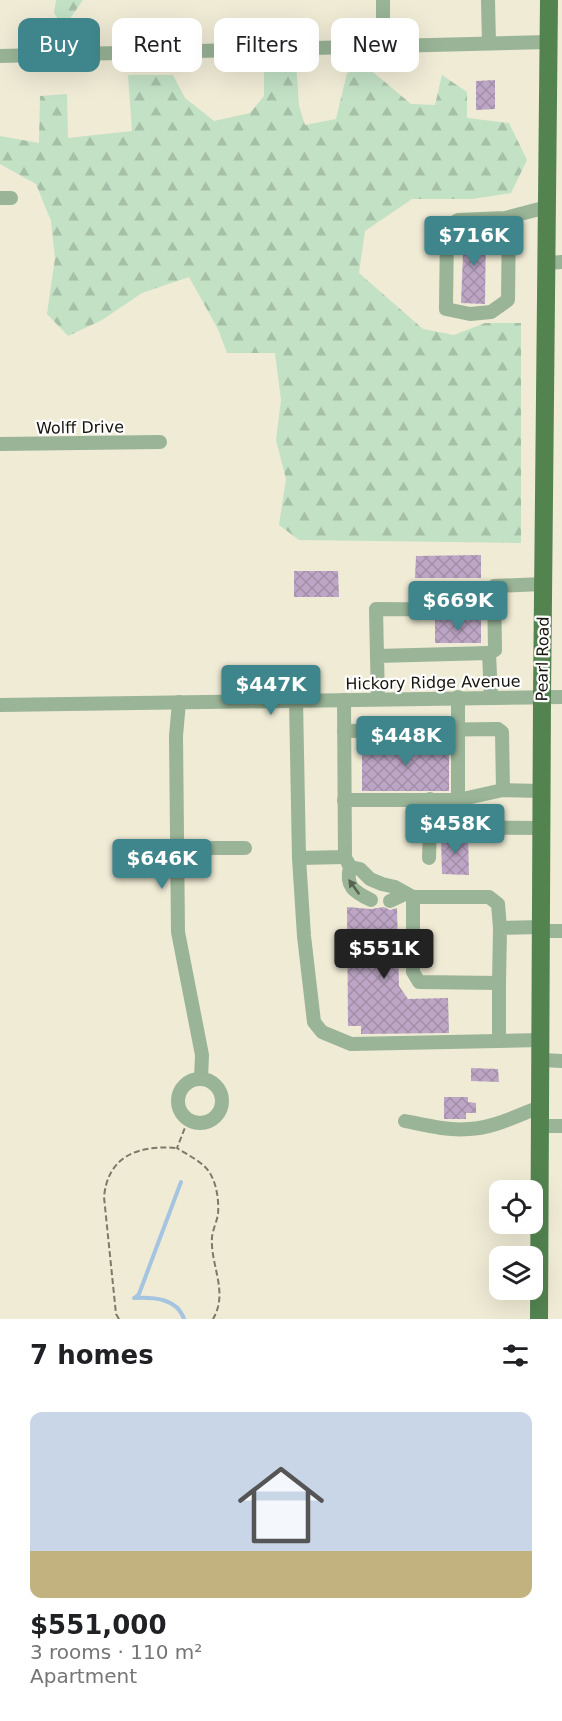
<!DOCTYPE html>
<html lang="en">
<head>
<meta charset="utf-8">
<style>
	body { margin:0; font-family:"DejaVu Sans",sans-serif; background:#f2f2f2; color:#202124; height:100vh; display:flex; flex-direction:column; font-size:22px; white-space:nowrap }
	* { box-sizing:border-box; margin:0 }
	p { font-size:20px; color:#757577 }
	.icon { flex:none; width:33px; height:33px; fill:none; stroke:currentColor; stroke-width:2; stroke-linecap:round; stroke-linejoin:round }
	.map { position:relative; height:1319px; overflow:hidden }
	.drawer { display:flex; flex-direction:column; background:#fff; flex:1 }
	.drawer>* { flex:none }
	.hud { position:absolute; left:18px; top:18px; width:526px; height:54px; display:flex; gap:12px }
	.tools { position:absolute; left:489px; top:1180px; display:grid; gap:12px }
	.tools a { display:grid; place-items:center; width:54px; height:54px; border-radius:12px; background:#fff; box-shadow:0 6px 24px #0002; font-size:30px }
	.price { position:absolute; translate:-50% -51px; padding:0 14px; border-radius:6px; background:#3e868b; color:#fff; font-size:20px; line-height:39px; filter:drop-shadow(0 2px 3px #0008) }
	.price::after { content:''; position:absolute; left:50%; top:36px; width:18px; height:14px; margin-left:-9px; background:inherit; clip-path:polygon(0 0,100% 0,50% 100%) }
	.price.active { background:#222; color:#fff }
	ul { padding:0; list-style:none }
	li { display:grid; align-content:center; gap:12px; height:318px; padding:0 30px }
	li+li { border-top:2px solid #e0e0e0 }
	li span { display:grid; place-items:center; height:186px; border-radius:12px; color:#555 }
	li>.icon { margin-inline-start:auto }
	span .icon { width:108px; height:108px; fill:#fffc; stroke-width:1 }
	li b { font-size:26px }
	h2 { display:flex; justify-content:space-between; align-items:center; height:72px; padding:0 30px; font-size:26px }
	.pill { padding:0 21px; border-radius:12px; background:#fff; box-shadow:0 6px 24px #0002; font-size:21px; line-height:54px }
	.pill.active { background:#3e868b; color:#fff }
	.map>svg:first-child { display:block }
</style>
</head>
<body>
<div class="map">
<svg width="562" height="1319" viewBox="0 0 562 1319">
	<defs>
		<pattern id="forest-firs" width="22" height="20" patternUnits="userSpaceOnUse" patternTransform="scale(1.5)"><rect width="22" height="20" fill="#c2e1c5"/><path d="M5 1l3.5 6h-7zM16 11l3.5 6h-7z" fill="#a6c0a8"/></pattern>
		<pattern id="building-cross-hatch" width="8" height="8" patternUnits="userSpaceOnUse" patternTransform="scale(1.5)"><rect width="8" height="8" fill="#bda6c5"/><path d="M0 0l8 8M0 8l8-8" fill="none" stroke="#a28ea8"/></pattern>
	</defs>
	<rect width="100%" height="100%" fill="#f0ebd5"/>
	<g fill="url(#forest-firs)">
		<polygon points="56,0 83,0 64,27 54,13"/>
		<polygon points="296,61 299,106 305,125 336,119 347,73 367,67 411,104 435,105 442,75 467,92 467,118 509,123 527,160 511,193 472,199 412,199 365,231 359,273 423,329 454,335 485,323 521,323 521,543 299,540 279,525 286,479 276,440 281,400 275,353 227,353 218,329 189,277 142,293 102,320 68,336 47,314 55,258 51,221 36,184 0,164 0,136 39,143 40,96 67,94 68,138 132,131 128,75 173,75 185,98 214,121 250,113 264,96 264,67"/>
	</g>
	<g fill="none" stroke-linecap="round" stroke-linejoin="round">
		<g stroke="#a5c4e0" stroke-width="4">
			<polyline points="136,1297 139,1294 181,1182"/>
			<path d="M134 1298C153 1297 177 1298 184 1319"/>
		</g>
	</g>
	<g fill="url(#building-cross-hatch)">
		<polygon points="495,80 495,109 476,110 476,81"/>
		<polygon points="464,229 486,229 485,304 461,303"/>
		<polygon points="481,555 481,578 415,578 416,556"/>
		<polygon points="294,571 338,571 339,597 294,597"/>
		<rect x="435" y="620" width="46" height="23"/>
		<polygon points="422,740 449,740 449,791 362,791 362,745 421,744"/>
		<polygon points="441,836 468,836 469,875 442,874"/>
		<polygon points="347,907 371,909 384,907 390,910 397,908 399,986 408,999 448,998 449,1033 361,1034 361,1026 348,1026"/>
		<polygon points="471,1068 498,1069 499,1082 471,1081"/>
		<polygon points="444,1097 468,1097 468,1102 476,1103 476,1113 466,1113 466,1119 444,1119"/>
	</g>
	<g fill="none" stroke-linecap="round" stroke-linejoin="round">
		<g stroke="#7d7a6b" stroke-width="2" stroke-dasharray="6 3" stroke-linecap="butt">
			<path d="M188 1120 177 1148C189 1156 206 1163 212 1177 217 1187 219 1202 218 1214 217 1221 213 1229 212 1237 210 1265 229 1292 213 1319"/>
			<path d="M119 1319 116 1314 104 1197C108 1155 139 1145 177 1148"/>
		</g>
		<g stroke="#99b497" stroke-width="14">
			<polyline points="383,0 383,46"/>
			<polyline points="488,0 489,43"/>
			<polyline points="0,56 548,42"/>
			<polyline points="0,198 11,198"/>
			<polyline points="509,217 508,300 491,312 470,314 446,309 447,228 458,220 505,218 509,217 547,207"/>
			<polyline points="547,263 562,262"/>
			<polyline points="0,444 160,442"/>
			<polyline points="489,653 495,650 494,586 543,584"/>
			<polyline points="377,656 376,609 494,610"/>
			<polyline points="458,697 458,800 503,790 542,791"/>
			<polyline points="378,699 377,656 489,653 491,697"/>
			<polyline points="296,700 299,858 345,857 344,700"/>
			<polyline points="179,702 176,736 178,932 202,1055 201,1079"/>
			<polyline points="0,705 562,697"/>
			<polyline points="344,731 498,729 502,732 503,790"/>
			<polyline points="344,800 458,800"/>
			<polyline points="430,827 430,799"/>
			<polyline points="177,848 245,848"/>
			<polyline points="299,858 304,936 314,1022 322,1032 351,1044 541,1040"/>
			<polyline points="429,858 430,827 542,828"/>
			<path d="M347 861 350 867C345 886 354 892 371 900"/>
			<polyline points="350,867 360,869 370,879 382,884 395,887 413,897"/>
			<polyline points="390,901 405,894"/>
			<polyline points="500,928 498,904 489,897 413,897 413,972 419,982 499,983 500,928 542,927"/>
			<polyline points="542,931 562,931"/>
			<polyline points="499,1040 499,983"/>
			<polyline points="541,1060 562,1061"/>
			<circle cx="200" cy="1101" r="22"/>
			<path d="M405 1121C425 1125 448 1131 469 1129 494 1128 518 1115 540 1107"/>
			<polyline points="540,1126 562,1126"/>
		</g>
		<polyline stroke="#538450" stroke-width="18" points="539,1319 542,697 549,0"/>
	</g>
	<defs><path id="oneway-solid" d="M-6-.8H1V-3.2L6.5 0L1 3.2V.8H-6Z" transform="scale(1.5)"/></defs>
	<use fill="#586452" href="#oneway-solid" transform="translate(354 887) rotate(-126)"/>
	<g text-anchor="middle" stroke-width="4.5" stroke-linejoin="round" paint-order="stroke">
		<g font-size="16" fill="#16140c" stroke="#fff">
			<text transform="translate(80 427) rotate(-1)" y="6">Wolff Drive</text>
			<text transform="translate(542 659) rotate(-89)" y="6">Pearl Road</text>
			<text transform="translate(433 682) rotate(-1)" y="6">Hickory Ridge Avenue</text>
		</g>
	</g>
</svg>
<div class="tools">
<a><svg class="icon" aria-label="locate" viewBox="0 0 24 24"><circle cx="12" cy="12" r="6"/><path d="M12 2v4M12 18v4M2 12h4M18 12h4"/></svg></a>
<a><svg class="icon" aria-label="layers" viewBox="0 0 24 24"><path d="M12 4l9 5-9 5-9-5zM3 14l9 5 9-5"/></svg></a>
</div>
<b class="price" style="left:474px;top:267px">$716K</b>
<b class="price" style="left:458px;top:632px">$669K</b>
<b class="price" style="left:271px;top:716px">$447K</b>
<b class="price" style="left:406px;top:767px">$448K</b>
<b class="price" style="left:455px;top:855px">$458K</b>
<b class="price" style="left:162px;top:890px">$646K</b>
<b class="price active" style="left:384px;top:980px">$551K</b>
<div class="hud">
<a class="pill active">Buy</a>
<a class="pill">Rent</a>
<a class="pill">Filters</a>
<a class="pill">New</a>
</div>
</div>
<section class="drawer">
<h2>7 homes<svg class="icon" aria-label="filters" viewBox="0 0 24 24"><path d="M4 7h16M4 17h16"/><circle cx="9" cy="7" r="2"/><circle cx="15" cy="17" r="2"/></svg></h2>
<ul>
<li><span style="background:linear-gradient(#c9d6e8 75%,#c2b280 0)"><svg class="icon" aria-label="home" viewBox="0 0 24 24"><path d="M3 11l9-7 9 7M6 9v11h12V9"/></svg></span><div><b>$551,000</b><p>3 rooms · 110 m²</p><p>Apartment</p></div></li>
</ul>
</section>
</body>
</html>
